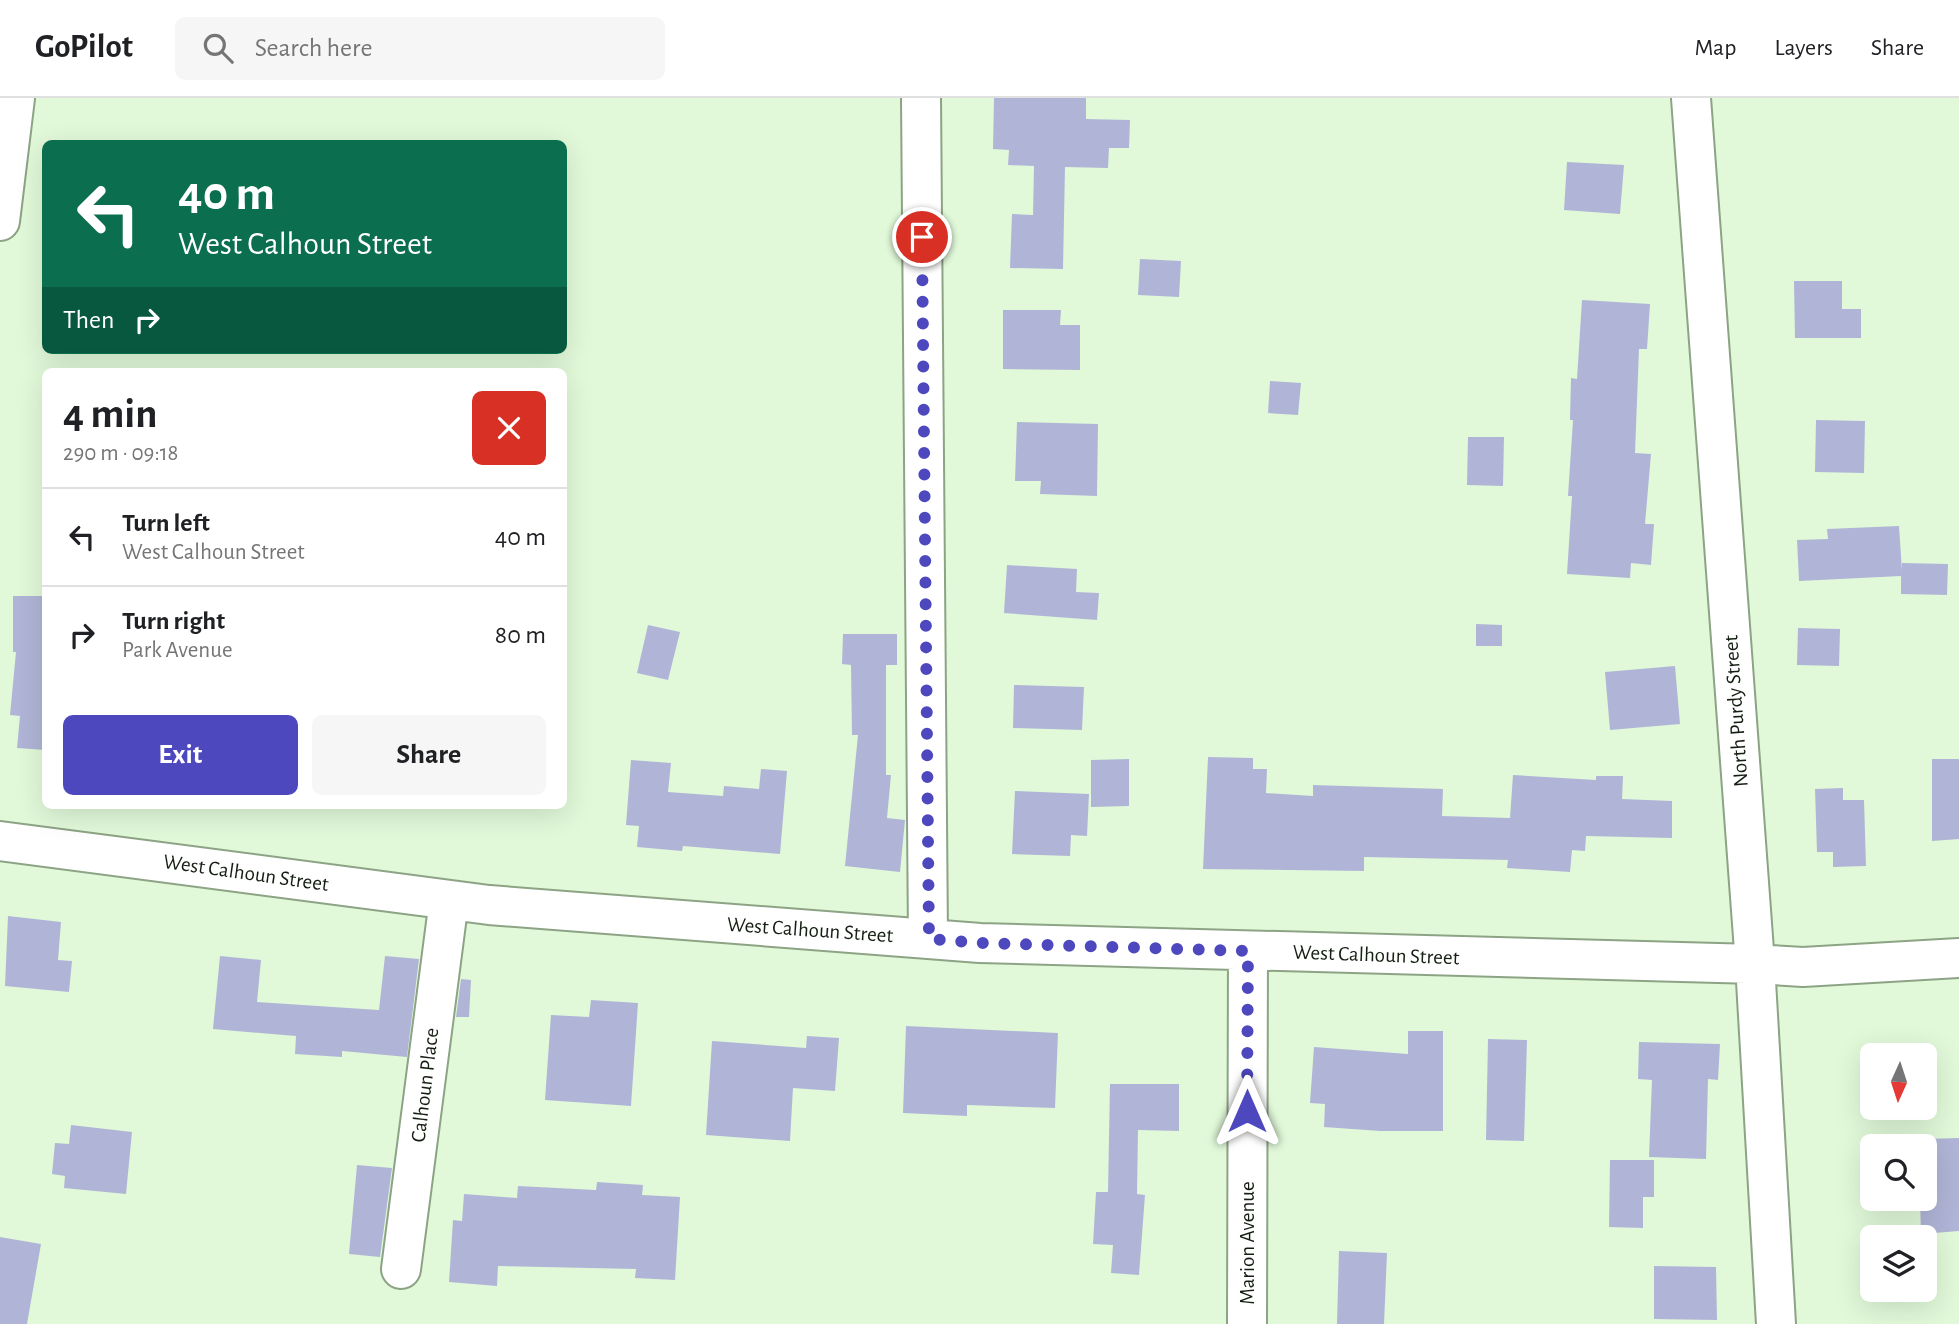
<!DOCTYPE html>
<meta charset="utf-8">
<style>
body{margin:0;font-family:"Alegreya Sans",sans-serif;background:#f6f6f6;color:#202124;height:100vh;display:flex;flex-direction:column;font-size:26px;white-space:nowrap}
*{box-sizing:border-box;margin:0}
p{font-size:23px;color:#757577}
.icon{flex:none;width:38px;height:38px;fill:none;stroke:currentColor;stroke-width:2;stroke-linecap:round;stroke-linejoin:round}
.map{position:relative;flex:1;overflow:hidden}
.panel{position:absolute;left:42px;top:270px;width:525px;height:441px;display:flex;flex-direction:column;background:#fff;border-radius:10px;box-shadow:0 7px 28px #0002}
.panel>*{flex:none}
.guide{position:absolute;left:42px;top:42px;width:525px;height:214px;border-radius:10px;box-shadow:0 7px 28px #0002;background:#0b6e4f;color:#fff;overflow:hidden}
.needle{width:46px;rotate:183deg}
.controls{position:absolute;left:1860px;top:945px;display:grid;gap:14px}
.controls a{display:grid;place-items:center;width:77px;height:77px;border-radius:10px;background:#fff;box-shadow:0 7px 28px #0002;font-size:35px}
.pin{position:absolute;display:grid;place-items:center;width:60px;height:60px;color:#fff;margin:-30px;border:4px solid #fff;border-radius:50%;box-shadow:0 2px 7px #0007}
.me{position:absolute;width:77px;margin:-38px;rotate:0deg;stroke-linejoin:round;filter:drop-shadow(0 0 5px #0008)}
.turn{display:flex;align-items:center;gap:24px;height:147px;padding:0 21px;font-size:32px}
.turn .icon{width:91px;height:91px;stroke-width:2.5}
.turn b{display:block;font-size:49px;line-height:60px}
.then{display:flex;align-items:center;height:66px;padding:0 21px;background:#0003;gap:14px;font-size:26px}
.round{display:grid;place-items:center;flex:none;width:74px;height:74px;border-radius:10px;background:#f6f6f6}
.overview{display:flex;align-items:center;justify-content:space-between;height:119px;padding:0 21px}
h1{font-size:42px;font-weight:700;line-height:52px}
.button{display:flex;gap:14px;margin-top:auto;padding:14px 21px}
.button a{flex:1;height:80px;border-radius:10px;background:#4e48bf;color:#fff;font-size:28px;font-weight:700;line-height:80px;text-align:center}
.button a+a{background:#f6f6f6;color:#202124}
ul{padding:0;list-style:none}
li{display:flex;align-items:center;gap:21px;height:98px;padding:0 21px;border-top:2px solid #e0e0e0}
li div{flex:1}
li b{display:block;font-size:26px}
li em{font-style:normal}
header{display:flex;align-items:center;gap:42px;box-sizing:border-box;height:98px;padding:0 35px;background:#fff;border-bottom:2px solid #e0e0e0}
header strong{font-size:33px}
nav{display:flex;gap:38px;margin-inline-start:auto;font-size:24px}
.search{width:490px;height:63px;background:#f6f6f6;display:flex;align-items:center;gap:18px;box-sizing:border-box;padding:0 24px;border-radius:10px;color:#757577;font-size:26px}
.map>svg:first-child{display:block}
</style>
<header>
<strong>GoPilot</strong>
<div class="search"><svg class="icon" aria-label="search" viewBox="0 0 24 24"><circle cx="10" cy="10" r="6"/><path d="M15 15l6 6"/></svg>Search here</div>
<nav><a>Map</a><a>Layers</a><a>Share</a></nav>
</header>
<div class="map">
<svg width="1959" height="1226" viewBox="0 0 1959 1226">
<rect width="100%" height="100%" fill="#e1f9d9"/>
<!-- building -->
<path fill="#b0b5d7" d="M 994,0 L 1086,0 L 1086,21 L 1130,22 L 1129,50 L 1109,50 L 1108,70 L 1065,69 L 1063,171 L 1010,170 L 1012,116 L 1033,117 L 1034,68 L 1008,67 L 1009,52 L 993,51 Z
M 1567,64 L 1624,67 L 1620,116 L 1564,112 Z
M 1140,161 L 1181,163 L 1179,199 L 1138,197 Z
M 1794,183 L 1842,183 L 1842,211 L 1861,211 L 1861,240 L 1795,240 Z
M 1582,202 L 1650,206 L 1647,251 L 1639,251 L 1635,355 L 1651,356 L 1645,426 L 1654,426 L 1651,467 L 1631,465 L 1630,480 L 1567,476 L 1572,398 L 1568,398 L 1573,322 L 1570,322 L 1571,280 L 1577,281 Z
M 1003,212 L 1061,212 L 1060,227 L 1080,227 L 1080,272 L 1003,271 Z
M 1270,283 L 1301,285 L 1298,317 L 1268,315 Z
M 1816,322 L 1865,323 L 1864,375 L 1815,374 Z
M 1017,324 L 1098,326 L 1097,398 L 1040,396 L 1041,383 L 1015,383 Z
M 1468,339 L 1504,339 L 1503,388 L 1467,387 Z
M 1899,428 L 1902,473 L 1902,465 L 1948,466 L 1947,497 L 1901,496 L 1901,478 L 1799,483 L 1797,442 L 1828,441 L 1827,431 Z
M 1007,467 L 1077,471 L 1076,494 L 1099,495 L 1097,522 L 1004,515 Z
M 13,498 L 46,498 L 46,652 L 17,650 L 20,618 L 10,617 L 16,554 L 13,554 Z
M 1476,526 L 1502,527 L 1502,548 L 1476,548 Z
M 648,527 L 680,534 L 668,582 L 637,575 Z
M 1798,530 L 1840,531 L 1839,568 L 1797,567 Z
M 843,536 L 897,536 L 897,567 L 886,567 L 886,677 L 891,677 L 887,720 L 905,722 L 900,774 L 845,768 L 858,637 L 852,637 L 851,567 L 842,566 Z
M 1675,568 L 1680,626 L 1610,632 L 1605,574 Z
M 1014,587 L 1084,589 L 1082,632 L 1013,630 Z
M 1208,659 L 1253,660 L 1253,671 L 1267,671 L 1266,695 L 1313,698 L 1313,687 L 1443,691 L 1442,718 L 1510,720 L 1513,677 L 1596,682 L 1596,678 L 1623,678 L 1622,701 L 1672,703 L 1672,740 L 1586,738 L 1585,753 L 1572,752 L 1570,774 L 1507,770 L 1508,762 L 1364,759 L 1364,773 L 1203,771 Z
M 1129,661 L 1129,708 L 1091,709 L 1091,662 Z
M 1932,661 L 1959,661 L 1959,741 L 1932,743 Z
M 631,662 L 671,665 L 668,694 L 723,698 L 724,688 L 759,691 L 761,671 L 787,673 L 780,756 L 683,748 L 682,753 L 637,749 L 639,728 L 626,727 Z
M 1843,690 L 1843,702 L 1864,702 L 1866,768 L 1833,769 L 1833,754 L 1817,754 L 1815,691 Z
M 1015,693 L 1089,696 L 1087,738 L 1071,737 L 1070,758 L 1012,756 Z
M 8,818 L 61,824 L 58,862 L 72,863 L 69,894 L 5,888 Z
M 220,858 L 261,862 L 257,904 L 379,912 L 385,858 L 419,861 L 407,959 L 342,953 L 342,959 L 295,956 L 296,938 L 213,931 Z
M 461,881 L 471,882 L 469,919 L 456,919 Z
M 591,902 L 638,905 L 631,1008 L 545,1002 L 551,917 L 589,919 Z
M 906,928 L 1058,935 L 1055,1010 L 967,1007 L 967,1018 L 903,1015 Z
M 1408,933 L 1443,933 L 1443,1033 L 1380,1033 L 1324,1029 L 1325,1006 L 1310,1005 L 1314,949 L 1408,956 Z
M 807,938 L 839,940 L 835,993 L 793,990 L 790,1043 L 706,1037 L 712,943 L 806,950 Z
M 1488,941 L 1527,942 L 1524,1043 L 1486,1042 Z
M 1639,944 L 1720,946 L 1718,982 L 1708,981 L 1706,1061 L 1649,1059 L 1652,982 L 1638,981 Z
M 1110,986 L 1179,986 L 1179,1033 L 1138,1032 L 1137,1096 L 1145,1097 L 1139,1177 L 1111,1175 L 1113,1147 L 1093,1146 L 1096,1094 L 1108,1094 Z
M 71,1027 L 132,1034 L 126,1096 L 64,1090 L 65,1078 L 52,1076 L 55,1045 L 69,1046 Z
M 1959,1040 L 1959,1133 L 1921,1136 L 1920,1101 L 1925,1101 L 1925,1041 Z
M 1610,1062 L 1654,1062 L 1654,1099 L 1643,1099 L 1643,1130 L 1609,1129 Z
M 357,1067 L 392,1070 L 380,1159 L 349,1156 Z
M 597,1084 L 643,1087 L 642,1097 L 680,1099 L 675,1182 L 635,1180 L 636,1171 L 498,1168 L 497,1188 L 449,1184 L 453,1122 L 462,1123 L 464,1096 L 517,1100 L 518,1088 L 596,1092 Z
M 0,1139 L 41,1146 L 27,1226 L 0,1226 Z
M 1339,1153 L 1387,1155 L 1384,1226 L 1337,1226 Z
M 1654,1168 L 1716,1169 L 1717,1222 L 1654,1221 Z"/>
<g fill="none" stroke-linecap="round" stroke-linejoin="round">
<!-- minor casing -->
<g stroke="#8da385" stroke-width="42">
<path id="minor" d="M 921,0 L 928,841
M 1691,0 L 1755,866 L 1776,1226
M 0,123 L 15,0
M 0,743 L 489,807 L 980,845 L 1755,866 L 1803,869 L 1959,860
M 401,1171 L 449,802
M 1247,1226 L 1248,853"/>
</g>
<!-- minor -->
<use href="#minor" stroke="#fff" stroke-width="38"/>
</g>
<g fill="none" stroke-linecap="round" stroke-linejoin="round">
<!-- route -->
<path stroke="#4e48bf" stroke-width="12" stroke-dasharray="0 21.6" d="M 922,139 L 929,841 L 980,845 L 1248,853 L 1247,1013"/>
</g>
<g text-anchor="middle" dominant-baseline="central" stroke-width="5" stroke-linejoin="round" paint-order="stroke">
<!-- street labels -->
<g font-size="21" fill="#151e12" stroke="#fefefe">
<text transform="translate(1736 613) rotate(-94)">North Purdy Street</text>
<text transform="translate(246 775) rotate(8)">West Calhoun Street</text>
<text transform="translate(810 832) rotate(4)">West Calhoun Street</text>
<text transform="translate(1376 857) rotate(2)">West Calhoun Street</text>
<text transform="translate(425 987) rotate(-83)">Calhoun Place</text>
<text transform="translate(1247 1145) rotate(-90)">Marion Avenue</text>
</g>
</g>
</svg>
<div class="controls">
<a><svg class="needle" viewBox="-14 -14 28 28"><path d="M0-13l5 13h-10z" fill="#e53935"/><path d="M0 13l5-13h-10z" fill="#757577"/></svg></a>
<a><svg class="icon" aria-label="search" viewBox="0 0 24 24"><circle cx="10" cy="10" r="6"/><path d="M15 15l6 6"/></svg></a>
<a><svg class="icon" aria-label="layers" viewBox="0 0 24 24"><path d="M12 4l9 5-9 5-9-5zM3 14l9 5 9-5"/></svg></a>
</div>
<div class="pin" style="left:922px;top:139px;background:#d93025"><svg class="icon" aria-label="arrive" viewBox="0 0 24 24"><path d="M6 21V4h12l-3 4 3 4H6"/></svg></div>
<svg class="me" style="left:1247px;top:1013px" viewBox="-20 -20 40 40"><path d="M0-17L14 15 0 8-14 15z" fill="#4e48bf" stroke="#fff" stroke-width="4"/></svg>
<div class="guide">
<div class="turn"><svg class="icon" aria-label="left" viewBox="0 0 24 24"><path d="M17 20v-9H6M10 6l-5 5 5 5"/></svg><div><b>40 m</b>West Calhoun Street</div></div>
<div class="then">Then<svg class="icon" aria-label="right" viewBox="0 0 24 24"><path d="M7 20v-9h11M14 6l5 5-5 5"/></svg></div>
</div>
<section class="panel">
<div class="overview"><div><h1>4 min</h1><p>290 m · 09:18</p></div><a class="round" style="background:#d93025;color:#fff"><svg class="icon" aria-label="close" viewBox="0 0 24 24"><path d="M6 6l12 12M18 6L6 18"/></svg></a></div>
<ul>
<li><svg class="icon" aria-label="left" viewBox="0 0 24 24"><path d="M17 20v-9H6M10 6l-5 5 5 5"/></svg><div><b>Turn left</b><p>West Calhoun Street</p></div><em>40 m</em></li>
<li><svg class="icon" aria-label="right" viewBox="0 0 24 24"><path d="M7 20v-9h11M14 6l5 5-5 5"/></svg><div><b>Turn right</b><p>Park Avenue</p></div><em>80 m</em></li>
</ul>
<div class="button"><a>Exit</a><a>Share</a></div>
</section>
</div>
